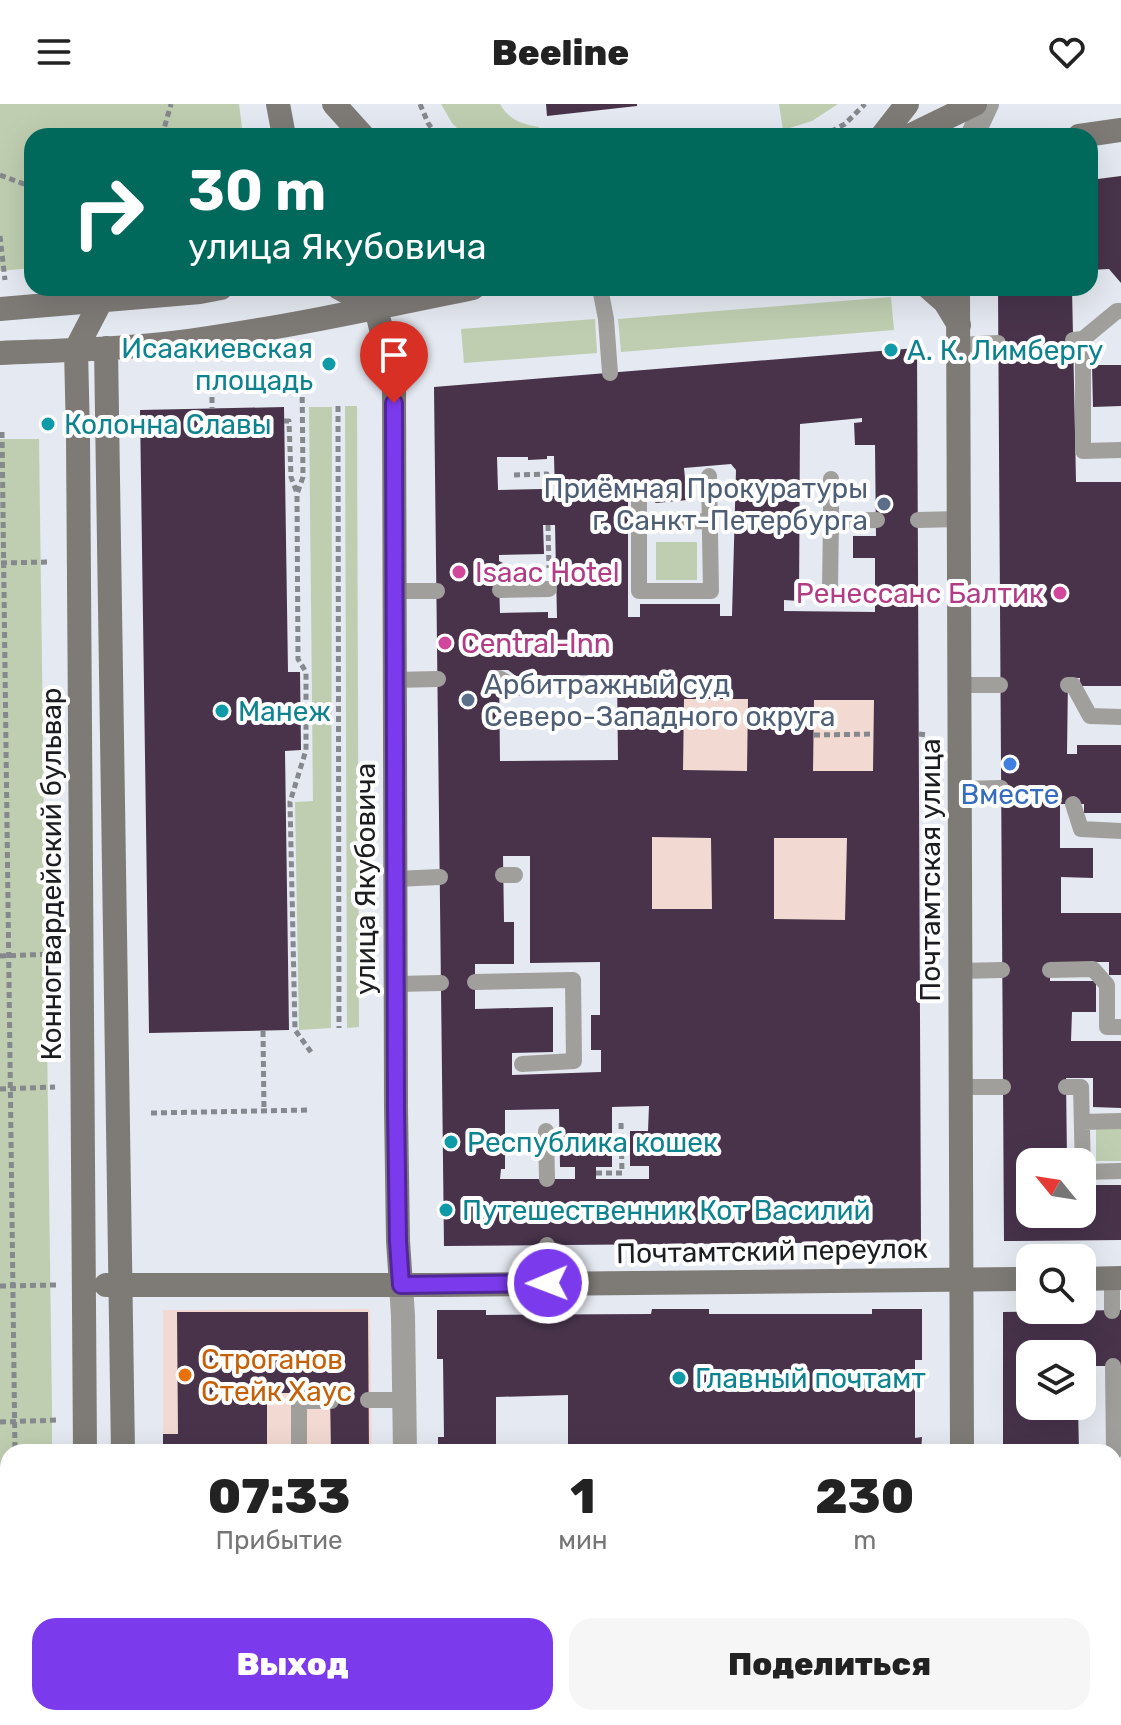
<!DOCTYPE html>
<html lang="ru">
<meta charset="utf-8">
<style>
body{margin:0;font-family:Rubik,sans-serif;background:#f6f6f6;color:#222;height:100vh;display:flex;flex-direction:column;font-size:30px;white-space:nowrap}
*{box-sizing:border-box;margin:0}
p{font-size:26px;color:#767676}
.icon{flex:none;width:44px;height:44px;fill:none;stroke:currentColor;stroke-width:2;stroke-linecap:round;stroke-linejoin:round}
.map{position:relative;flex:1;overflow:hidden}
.drawer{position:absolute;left:0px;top:1340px;width:1122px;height:282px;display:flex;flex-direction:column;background:#fff;border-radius:24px 24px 0 0;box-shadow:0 8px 32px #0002}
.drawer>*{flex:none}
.guide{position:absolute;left:24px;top:24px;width:1074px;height:168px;border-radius:24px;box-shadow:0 8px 32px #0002;background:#00695c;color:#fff;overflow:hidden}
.needle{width:52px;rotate:300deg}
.tools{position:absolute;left:1016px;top:1044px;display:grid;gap:16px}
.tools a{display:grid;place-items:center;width:80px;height:80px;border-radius:16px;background:#fff;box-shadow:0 8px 32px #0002;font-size:40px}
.pin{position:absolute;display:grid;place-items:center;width:68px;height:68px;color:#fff;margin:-82px -34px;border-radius:50% 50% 50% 0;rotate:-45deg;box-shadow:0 0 8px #0007}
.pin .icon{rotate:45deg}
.me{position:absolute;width:88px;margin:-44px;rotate:269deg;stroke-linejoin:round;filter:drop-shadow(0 0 6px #0008)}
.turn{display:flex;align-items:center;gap:28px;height:168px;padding:0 32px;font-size:36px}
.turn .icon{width:104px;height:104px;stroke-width:2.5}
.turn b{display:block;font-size:56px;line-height:68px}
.eta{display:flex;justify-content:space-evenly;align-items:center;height:136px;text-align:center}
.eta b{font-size:48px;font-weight:800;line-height:56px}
.button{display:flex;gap:16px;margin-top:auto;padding:16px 32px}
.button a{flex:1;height:92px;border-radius:24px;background:#7c3aed;color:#fff;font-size:32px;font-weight:800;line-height:92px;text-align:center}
.button a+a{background:#f6f6f6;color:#222}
header{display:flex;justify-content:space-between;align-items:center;height:104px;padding:0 32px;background:#fff;font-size:36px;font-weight:800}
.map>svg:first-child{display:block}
</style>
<header><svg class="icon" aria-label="menu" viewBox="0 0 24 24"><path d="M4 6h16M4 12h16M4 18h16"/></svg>Beeline<svg class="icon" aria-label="heart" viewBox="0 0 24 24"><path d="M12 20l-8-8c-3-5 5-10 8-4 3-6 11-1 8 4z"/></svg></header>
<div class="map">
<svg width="1121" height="1621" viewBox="0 0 1121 1621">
<rect width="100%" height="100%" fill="#e5e9f1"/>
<!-- commercial -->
<path fill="#f2d9d1" d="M 918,537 L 919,854 L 652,858 L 651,540 Z
M 370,1205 L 372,1348 L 163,1348 L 163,1206 Z"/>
<!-- green -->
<path fill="#bfceb1" d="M 0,0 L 239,0 L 243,32 L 32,32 L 32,164 L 0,167 Z
M 441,0 L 500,0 C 509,16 521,20 539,23 L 540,32 L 465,32 L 452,19 Z
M 779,0 L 838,0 L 812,17 L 783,26 Z
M 891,193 L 894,226 L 621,248 L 618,215 Z
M 595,215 L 597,249 L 464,259 L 461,225 Z
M 345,302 L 357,302 L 359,923 L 347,924 Z
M 309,303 L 332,303 L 331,924 L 299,926 L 295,698 L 313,697 Z
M 0,335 L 39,335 L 52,1306 L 52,1348 L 8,1348 L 8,1614 L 55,1614 L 55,1621 L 0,1621 Z
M 656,438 L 697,438 L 697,476 L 656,476 Z
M 1121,1024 L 1121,1057 L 1096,1057 L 1096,1025 Z"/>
<!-- building -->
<path fill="#48334b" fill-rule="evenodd" d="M 546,0 L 637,0 L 637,2 L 547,12 Z
M 1121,72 L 1121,179 L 1109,165 L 1090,166 L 1090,76 Z
M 998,184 L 1072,184 L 1076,378 L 1121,378 L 1121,582 L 1079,582 L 1080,574 L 1068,574 L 1067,650 L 1077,650 L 1077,641 L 1121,641 L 1121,709 L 1084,709 L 1084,700 L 1060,700 L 1060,744 L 1093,744 L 1093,774 L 1061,773 L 1061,809 L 1121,809 L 1121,871 L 1109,871 L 1109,858 L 1050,858 L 1050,877 L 1096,877 L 1096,908 L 1072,908 L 1071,937 L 1121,937 L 1121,1004 L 1093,1003 L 1093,974 L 1066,974 L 1067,1058 L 1030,1058 L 1030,1110 L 1082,1110 L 1082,1081 L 1121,1081 L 1121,1136 L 1004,1137 Z
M 917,244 L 921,1138 L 444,1142 L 434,283 ZM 862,314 L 862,318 L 854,319 L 855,341 L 875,341 L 876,432 L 853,432 L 853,454 L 875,454 L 875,508 L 784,507 L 784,496 L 799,497 L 800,320 ZM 547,352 L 554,352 L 555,392 L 542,392 L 542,385 L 498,386 L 497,353 L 528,353 L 528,356 L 547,355 ZM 731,360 L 736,366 L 732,512 L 720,512 L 720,500 L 640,500 L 640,513 L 628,513 L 628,395 L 649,394 L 656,399 L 687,396 L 684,364 ZM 543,421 L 555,421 L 557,514 L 548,514 L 548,508 L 500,509 L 499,478 L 505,475 L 505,460 L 499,457 L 499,451 L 544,450 ZM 499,566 L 508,566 L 516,572 L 617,571 L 618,656 L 500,657 ZM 684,595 L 748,595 L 747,667 L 683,666 ZM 814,596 L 874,596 L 873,667 L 813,667 ZM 652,733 L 711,734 L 712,805 L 652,805 ZM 774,734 L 847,734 L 845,816 L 774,815 ZM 503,752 L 530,752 L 530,859 L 600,858 L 600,911 L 591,911 L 591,946 L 601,946 L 601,968 L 512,971 L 512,949 L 553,948 L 553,903 L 475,905 L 475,860 L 514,860 L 514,818 L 504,818 ZM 649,1002 L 648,1027 L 630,1027 L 630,1062 L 649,1062 L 649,1075 L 596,1075 L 596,1063 L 612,1063 L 612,1003 ZM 559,1005 L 560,1063 L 575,1063 L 575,1075 L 500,1075 L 501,1065 L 505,1065 L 505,1006 Z
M 1092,261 L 1121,261 L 1121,302 L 1093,303 Z
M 284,303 L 288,568 L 300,568 L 301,646 L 285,647 L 289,926 L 149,929 L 140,306 Z
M 652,1205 L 709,1205 L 709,1210 L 872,1210 L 872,1205 L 922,1205 L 922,1256 L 915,1256 L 915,1334 L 922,1333 L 921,1348 L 568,1348 L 568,1291 L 496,1293 L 496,1348 L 438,1348 L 438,1333 L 444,1333 L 443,1255 L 437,1255 L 437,1206 L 486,1206 L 486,1211 L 651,1210 Z
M 1121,1206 L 1121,1262 L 1082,1262 L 1082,1250 L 1030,1250 L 1030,1302 L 1078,1302 L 1079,1348 L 1003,1348 L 1003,1208 Z
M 177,1208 L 368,1208 L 369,1348 L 331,1348 L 330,1289 L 267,1289 L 267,1348 L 163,1348 L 163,1330 L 178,1330 Z
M 1114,1460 L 1121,1460 L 1121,1621 L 1004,1621 L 1004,1614 L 1114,1614 Z
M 181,1614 L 270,1614 L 270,1621 L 181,1621 Z
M 332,1614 L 372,1614 L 372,1621 L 332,1621 Z
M 441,1614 L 499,1614 L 499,1621 L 441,1621 Z
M 610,1614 L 679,1614 L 679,1617 L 670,1617 L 670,1621 L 610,1621 Z
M 843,1614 L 922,1614 L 922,1621 L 844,1621 Z"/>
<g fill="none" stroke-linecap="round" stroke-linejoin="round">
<!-- path -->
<path stroke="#85888d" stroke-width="5" stroke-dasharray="6 4" stroke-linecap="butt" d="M 420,0 L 428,19 L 437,32
M 162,32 L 171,0
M 822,32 L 845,20 L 865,0
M 0,71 L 32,83
M 0,132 L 5,176
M 302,273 L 303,373 L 297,390 L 298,555 L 306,568 L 306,646 L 290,698 L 295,926 L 311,948
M 212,283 L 212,305
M 338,302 L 339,924
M 284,317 L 289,317 L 291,373 L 297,389
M 2,328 L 15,1348
M 514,371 L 547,370 L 548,392
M 548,421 L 549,464
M 1,459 L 48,458
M 919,630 L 927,631
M 814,631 L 873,630
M 0,852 L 53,850
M 263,927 L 264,1007
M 0,985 L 55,983
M 151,1009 L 310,1006
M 596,1069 L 622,1069 L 621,1019
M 0,1182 L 57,1181
M 0,1318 L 59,1316
M 0,1568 L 8,1568
M 19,1614 L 19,1621"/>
<!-- lane -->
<path stroke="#a19f9c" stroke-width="16" d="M 600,184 L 606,215 L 610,269
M 1083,235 L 1117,207 L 1121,207
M 1073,236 L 1083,235 L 1083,347 L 1121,346
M 959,241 L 998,239
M 831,375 L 831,417 L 877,416
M 639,394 L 639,487 L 711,487 L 709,372
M 918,416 L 959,415
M 639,419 L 710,417
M 830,485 L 831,417
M 500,486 L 549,485
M 395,487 L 437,487
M 499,574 L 517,584
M 394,576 L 438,575
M 960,581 L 1000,581
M 1068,581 L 1073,581 L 1090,612 L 1121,613
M 960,685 L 1001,684
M 1073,700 L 1081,725 L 1121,727
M 503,771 L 515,771
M 395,775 L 440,773
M 1050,866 L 1093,865 L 1107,881 L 1107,923 L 1121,923
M 960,867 L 1002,866
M 475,878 L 573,876 L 574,957 L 522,960
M 396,880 L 441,879
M 961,983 L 1003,983
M 1066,983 L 1081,983 L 1083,1068 L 1121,1067
M 1082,1018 L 1121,1017
M 546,1027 L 547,1075
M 547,1141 L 548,1179
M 1112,1175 L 1112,1207
M 1113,1262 L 1114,1348
M 368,1296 L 404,1296
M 299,1348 L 299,1297 L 331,1297
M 1114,1365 L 1115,1443
M 302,1614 L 302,1621
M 510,1621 L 510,1614"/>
<!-- street -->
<path stroke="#a19f9c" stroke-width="24" d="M 972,32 L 987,0
M 401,1181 L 403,1212 L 405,1348
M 406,1614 L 407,1621"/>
<!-- secondary -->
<path stroke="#7e7b77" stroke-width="24" d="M 278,0 L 284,32
M 334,0 L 363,32
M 882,32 L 907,0
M 909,32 L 975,0
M 1079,32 L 1121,26
M 339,184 L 376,204
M 371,184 L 394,277 L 396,1004 L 398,1137 L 401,1181
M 929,184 L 945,198 L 959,221
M 958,184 L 962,1348
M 0,205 L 200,188 L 221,184
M 106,244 L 123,1348
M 0,249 C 69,246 140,245 208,234 C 297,221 385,202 473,184
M 1082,1175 L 1121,1174
M 106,1181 L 440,1181 L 1030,1175
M 85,1348 L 78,332 L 76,245 L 101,197
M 89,1614 L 89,1621
M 126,1614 L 126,1621
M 962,1614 L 962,1621"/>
</g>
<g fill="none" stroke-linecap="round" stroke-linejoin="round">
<!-- route casing -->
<g stroke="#51269a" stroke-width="20">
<path id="route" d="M 394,299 L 396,1004 L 398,1137 L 401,1181 L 548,1179"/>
</g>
<!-- route -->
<use href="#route" stroke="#7c3aed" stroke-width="14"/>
</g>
<!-- markers -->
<g fill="#0f9aa8" stroke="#fff" stroke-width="3">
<circle cx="891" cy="246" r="8"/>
<circle cx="329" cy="260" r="8"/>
<circle cx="48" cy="320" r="8"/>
<circle cx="222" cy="607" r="8"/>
<circle cx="451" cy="1038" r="8"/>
<circle cx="446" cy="1106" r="8"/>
<circle cx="679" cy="1274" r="8"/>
</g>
<g fill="#5c6f8a" stroke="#fff" stroke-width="3">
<circle cx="884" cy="400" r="8"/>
<circle cx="468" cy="596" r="8"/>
</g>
<g fill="#d1479c" stroke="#fff" stroke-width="3">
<circle cx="459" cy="468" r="8"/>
<circle cx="1060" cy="489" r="8"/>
<circle cx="445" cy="539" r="8"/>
</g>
<circle fill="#3f7fe0" stroke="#fff" stroke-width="3" cx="1010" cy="660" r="8"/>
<circle fill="#e8710a" stroke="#fff" stroke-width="3" cx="185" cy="1271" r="8"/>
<g text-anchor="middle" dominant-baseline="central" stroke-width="8" stroke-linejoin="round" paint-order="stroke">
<!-- culture labels -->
<g font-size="28" fill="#0d838f" stroke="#fff" text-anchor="start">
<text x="313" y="244" text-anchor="end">Исаакиевская<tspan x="313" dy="32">площадь</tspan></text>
<text x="907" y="246">А. К. Лимбергу</text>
<text x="64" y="320">Колонна Славы</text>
<text x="238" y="607">Манеж</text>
<text x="467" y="1038">Республика кошек</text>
<text x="462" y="1106">Путешественник Кот Василий</text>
<text x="695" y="1274">Главный почтамт</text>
</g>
<!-- service labels -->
<g font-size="28" fill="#4e5e75" stroke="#fff" text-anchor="end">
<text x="868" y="384">Приёмная Прокуратуры<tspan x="868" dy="32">г. Санкт-Петербурга</tspan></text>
<text x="484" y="580" text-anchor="start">Арбитражный суд<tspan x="484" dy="32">Северо-Западного округа</tspan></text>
</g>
<!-- hotel labels -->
<g font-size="28" fill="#b23c85" stroke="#fff" text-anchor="start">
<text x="475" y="468">Isaac Hotel</text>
<text x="1044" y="489" text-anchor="end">Ренессанс Балтик</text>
<text x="461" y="539">Central-Inn</text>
</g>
<!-- shop labels -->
<g font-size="28" fill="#366cbe" stroke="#fff">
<text x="1010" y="690">Вместе</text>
</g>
<!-- street labels -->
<g font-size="28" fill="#1c1d20" stroke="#fff">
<text transform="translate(930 766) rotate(-90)">Почтамтская улица</text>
<text transform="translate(51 770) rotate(-90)">Конногвардейский бульвар</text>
<text transform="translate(365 775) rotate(-90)">улица Якубовича</text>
<text transform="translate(772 1147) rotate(-1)">Почтамтский переулок</text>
</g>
<!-- food labels -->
<g font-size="28" fill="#c56008" stroke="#fff" text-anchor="start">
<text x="201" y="1255">Строганов<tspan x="201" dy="32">Стейк Хаус</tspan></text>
</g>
</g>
</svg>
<div class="tools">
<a><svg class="needle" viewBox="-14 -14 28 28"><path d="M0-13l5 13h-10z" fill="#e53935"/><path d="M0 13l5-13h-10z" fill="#767676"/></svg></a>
<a><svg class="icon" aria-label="search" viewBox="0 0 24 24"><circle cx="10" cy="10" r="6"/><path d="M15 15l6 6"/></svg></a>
<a><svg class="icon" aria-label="layers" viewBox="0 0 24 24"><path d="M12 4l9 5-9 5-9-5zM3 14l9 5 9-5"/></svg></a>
</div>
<div class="pin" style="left:394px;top:299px;background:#d93025"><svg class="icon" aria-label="arrive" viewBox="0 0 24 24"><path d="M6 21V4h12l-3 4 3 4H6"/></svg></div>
<svg class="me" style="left:548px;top:1179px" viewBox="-20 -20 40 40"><circle r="17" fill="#7c3aed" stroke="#fff" stroke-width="3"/><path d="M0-11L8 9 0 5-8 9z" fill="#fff"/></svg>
<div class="guide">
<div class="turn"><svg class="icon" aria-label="right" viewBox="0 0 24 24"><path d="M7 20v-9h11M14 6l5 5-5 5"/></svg><div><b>30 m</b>улица Якубовича</div></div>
</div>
<section class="drawer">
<div class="eta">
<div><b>07:33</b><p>Прибытие</p></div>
<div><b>1</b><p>мин</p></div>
<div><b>230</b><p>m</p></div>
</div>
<div class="button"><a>Выход</a><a>Поделиться</a></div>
</section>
</div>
